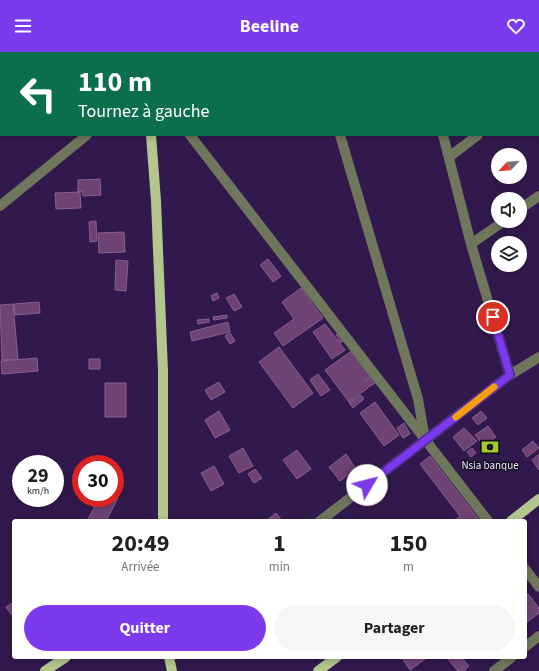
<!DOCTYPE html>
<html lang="fr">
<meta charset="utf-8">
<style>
body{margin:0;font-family:"Source Sans 3",sans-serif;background:#f6f6f6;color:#202124;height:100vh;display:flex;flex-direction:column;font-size:15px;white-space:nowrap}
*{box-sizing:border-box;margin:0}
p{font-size:13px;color:#757577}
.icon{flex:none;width:22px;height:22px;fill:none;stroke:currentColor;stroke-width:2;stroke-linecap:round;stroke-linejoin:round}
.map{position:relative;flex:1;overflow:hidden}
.drawer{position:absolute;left:12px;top:467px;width:515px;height:140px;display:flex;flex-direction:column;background:#fff;border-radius:4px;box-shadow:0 2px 6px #0003}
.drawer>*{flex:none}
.hud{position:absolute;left:0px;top:0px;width:539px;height:84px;box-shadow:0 2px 6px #0003;background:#0b6e4f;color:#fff;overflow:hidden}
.needle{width:26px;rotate:244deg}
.tools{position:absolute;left:491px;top:96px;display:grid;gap:8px}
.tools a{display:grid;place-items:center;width:36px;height:36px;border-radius:50%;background:#fff;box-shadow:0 2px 6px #0003;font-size:20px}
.speed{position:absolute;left:12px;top:403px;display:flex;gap:8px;font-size:20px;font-weight:700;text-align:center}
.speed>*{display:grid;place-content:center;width:52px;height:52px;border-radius:50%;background:#fff;box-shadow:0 2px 6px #0003;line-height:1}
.speed small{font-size:10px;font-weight:400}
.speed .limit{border:6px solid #d22;background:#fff;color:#111}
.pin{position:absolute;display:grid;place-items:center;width:34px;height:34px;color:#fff;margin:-17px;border:2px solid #fff;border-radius:50%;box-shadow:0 1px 4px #0007}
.me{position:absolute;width:44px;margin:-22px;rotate:53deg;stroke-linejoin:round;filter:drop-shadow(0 0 3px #0008)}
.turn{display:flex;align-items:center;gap:14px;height:84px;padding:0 12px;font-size:18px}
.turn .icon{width:52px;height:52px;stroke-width:2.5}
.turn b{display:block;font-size:28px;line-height:34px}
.eta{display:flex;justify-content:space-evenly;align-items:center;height:68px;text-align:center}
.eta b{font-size:24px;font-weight:700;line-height:28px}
.cta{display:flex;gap:8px;margin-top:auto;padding:8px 12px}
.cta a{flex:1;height:46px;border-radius:24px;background:#7c3aed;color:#fff;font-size:16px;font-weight:700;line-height:46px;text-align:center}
.cta a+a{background:#f6f6f6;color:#202124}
header{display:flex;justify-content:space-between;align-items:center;height:52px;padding:0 12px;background:#7c3aed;color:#fff;font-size:18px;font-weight:700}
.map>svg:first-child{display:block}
</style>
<header><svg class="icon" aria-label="menu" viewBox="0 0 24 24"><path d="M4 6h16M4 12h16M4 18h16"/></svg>Beeline<svg class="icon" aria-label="heart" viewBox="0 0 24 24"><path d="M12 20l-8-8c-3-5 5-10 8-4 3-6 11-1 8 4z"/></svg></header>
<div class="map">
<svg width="539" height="619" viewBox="0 0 539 619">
<rect width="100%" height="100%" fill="#32194d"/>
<!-- building -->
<path fill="#6e4374" stroke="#8a5e90" d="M 100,127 L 101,143 L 83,144 L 82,139 L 78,140 L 78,128 Z
M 80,140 L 81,156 L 56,157 L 55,141 Z
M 96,169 L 97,189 L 90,190 L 89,170 Z
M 124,180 L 125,200 L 99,201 L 98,181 Z
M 268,207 L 281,224 L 273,230 L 260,213 Z
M 116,208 L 128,209 L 126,239 L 115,238 Z
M 301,236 L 323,266 L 283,294 L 274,281 L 294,267 L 282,250 Z
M 217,241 L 219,246 L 213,249 L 211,244 Z
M 234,242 L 242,255 L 234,259 L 226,246 Z
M 39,250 L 40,261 L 15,263 L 14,252 Z
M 13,252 L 18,307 L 2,308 L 0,253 Z
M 227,263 L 227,266 L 214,268 L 213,265 Z
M 209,267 L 209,270 L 198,272 L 197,268 Z
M 228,270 L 230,280 L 192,289 L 190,280 Z
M 325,272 L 345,298 L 332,307 L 313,280 Z
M 340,280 L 345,287 L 341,291 L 336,283 Z
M 230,281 L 235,289 L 230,292 L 225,284 Z
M 279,295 L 313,341 L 293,356 L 259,310 Z
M 353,298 L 371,324 L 363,330 L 368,336 L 349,350 L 325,318 Z
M 37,306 L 38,319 L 2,322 L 1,309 Z
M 89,307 L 100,307 L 100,317 L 89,317 Z
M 318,322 L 330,338 L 321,344 L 310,328 Z
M 373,324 L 376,330 L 369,335 L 365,330 Z
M 219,330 L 225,340 L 211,348 L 205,338 Z
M 105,331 L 126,331 L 126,365 L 105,365 Z
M 361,343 L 364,347 L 353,356 L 349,351 Z
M 375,350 L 399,383 L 384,394 L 360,361 Z
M 219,359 L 230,378 L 215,386 L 205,368 Z
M 481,359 L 487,366 L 478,373 L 472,366 Z
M 404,371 L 410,382 L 403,386 L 397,376 Z
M 488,374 L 496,385 L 484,394 L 475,383 Z
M 464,376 L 477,389 L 464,399 L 453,385 Z
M 533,389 L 539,396 L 527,405 L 522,398 Z
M 243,396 L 253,414 L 239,421 L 229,404 Z
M 472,396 L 476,401 L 471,405 L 467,400 Z
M 297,398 L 311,417 L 297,427 L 283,408 Z
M 346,402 L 356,417 L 340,429 L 329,415 Z
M 539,402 L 539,418 L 532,408 Z
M 430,404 L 480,469 L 454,469 L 460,464 L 420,412 Z
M 214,414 L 224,432 L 211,439 L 201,421 Z
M 255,417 L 262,426 L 254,431 L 248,422 Z
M 115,444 L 118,446 L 106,469 L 87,469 L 99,446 L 115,446 Z
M 276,461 L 282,469 L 266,469 Z
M 528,542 L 539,556 L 539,561 L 525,572 L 525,544 Z
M 14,550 L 14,566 L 6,555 Z
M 403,605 L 428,605 L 410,618 L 402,606 Z
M 446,605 L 461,605 L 469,614 L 464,619 L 458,619 Z"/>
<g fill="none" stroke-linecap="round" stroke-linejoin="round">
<!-- minor -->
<path stroke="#6e775c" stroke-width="10" d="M 10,0 L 11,1
M 316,0 L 317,1
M 420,0 L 420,1
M 504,0 L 505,1
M 195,1 L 196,0
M 538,36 L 539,36
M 538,44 L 539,45
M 0,45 L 1,44
M 190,83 L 488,469
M 340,83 L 418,347 L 425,387
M 443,83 L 471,192 L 510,323
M 449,105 L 478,83
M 0,154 L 87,83
M 520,157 L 539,144
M 471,192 L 504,169
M 320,469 L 510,323 L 539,305
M 525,517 L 539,535
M 525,595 L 539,584
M 494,619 L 512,605"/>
<!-- major -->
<path stroke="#b3c68d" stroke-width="10" d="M 147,1 L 147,0
M 151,83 L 156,149 L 163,319 L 163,469
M 511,469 L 539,447
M 169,605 L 172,619
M 45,619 L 66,605
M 318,619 L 337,605"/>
</g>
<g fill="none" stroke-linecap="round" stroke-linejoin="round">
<!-- route casing -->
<g stroke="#51269a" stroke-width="10">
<path id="route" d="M 367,433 L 510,323 L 493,265"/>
</g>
<!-- route -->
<use href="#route" stroke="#7c3aed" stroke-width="7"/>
<!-- slow -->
<path stroke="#f59e0b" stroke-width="7" d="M 456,365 L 494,335"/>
</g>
<!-- icons -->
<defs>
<g id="bank-bare" transform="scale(1.38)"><path d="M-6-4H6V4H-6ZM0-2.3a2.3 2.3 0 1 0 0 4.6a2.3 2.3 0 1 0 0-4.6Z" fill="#a3c926" stroke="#150b22" stroke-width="2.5" paint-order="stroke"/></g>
</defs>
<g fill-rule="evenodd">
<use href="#bank-bare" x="490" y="395"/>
</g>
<g text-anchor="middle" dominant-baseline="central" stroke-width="3" stroke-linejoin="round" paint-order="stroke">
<!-- poi labels -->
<g font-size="11" fill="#eee7fb" stroke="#150b22">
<text x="490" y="413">Nsia banque</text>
</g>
</g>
</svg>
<div class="tools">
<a><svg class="needle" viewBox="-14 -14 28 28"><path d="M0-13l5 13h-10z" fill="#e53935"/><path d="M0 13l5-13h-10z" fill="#757577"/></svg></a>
<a><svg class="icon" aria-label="sound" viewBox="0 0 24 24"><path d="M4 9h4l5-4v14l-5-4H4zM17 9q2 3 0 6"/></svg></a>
<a><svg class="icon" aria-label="layers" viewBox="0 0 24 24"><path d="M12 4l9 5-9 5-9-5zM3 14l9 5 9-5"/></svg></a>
</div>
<div class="speed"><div>29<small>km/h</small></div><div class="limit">30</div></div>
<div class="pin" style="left:493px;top:265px;background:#d93025"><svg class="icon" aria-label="arrive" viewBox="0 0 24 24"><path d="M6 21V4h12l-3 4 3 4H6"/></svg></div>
<svg class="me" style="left:367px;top:433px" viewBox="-20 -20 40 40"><circle r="19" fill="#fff"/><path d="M0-13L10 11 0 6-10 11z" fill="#7c3aed"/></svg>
<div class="hud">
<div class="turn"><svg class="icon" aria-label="left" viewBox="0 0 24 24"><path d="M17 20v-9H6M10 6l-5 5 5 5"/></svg><div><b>110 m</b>Tournez à gauche</div></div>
</div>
<section class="drawer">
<div class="eta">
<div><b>20:49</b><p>Arrivée</p></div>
<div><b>1</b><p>min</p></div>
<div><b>150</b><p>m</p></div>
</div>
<div class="cta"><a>Quitter</a><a>Partager</a></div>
</section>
</div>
